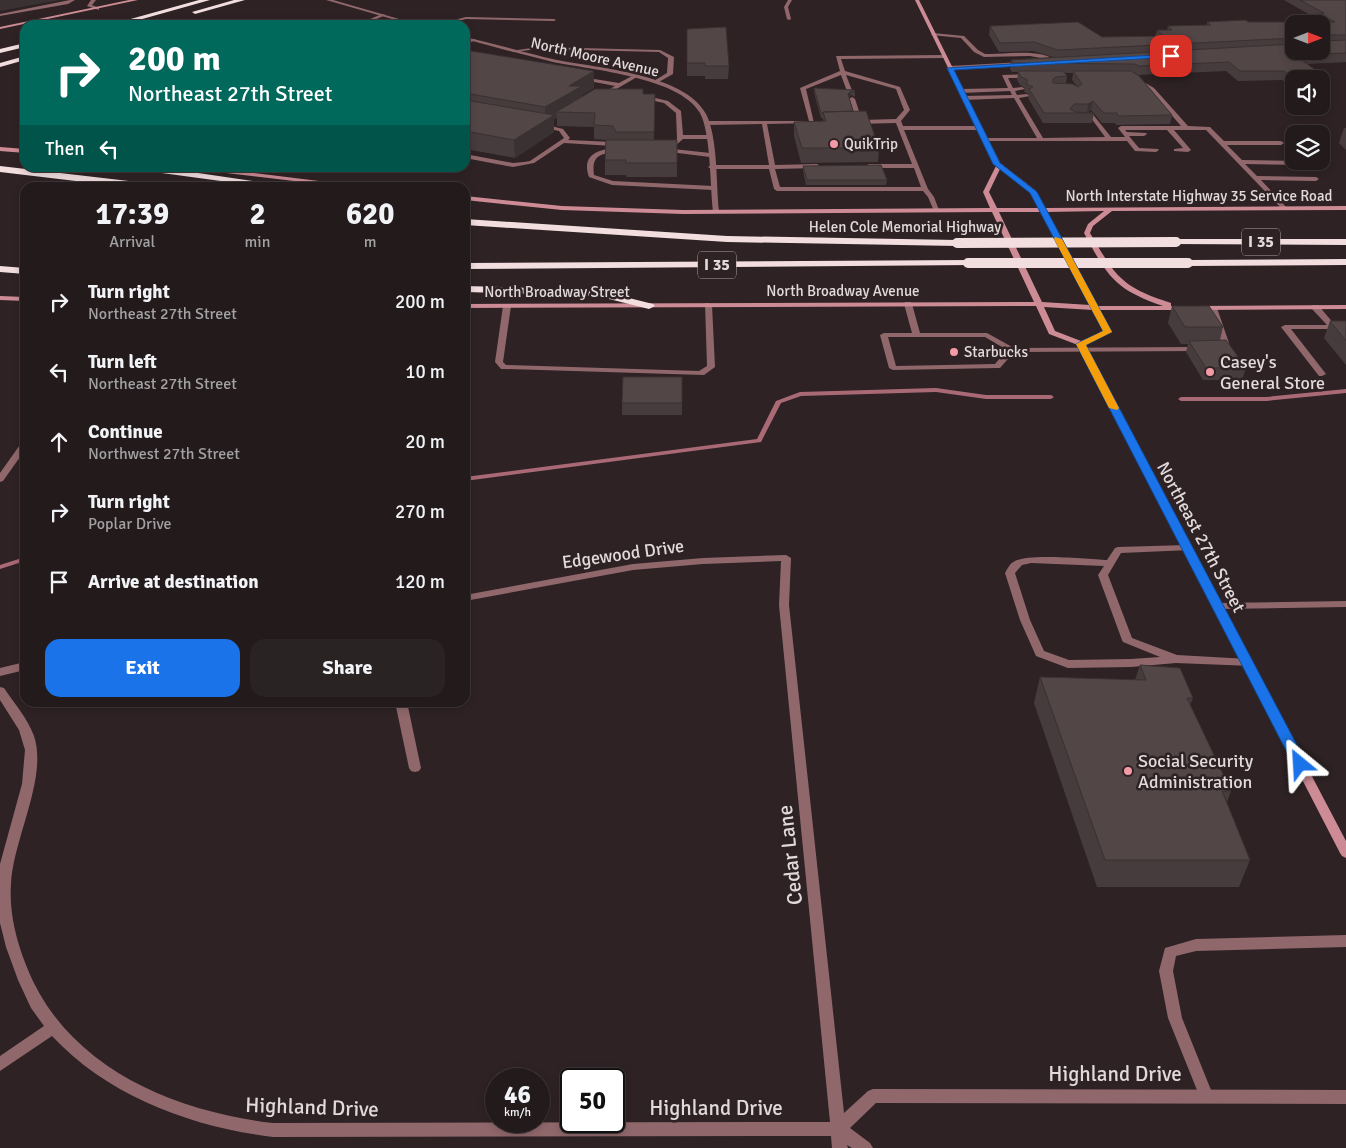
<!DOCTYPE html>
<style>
body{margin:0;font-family:Signika,sans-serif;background:#2a2324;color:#f1f3f6;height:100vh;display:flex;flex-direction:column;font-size:19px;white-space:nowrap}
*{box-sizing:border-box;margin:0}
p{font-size:16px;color:#a2a1a3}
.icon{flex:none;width:28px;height:28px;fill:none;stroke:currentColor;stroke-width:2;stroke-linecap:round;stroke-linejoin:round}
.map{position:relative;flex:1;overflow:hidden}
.details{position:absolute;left:20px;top:182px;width:450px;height:525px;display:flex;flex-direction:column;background:#221a1b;border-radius:15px;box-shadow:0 2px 8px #0003,0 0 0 1px #3f383a}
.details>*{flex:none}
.guide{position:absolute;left:20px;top:20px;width:450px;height:152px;border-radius:15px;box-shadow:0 2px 8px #0003,0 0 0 1px #3f383a;background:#00695c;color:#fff;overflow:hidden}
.needle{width:32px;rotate:90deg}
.fabs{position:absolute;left:1285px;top:15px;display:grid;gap:10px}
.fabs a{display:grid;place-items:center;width:45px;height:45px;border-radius:10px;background:#221a1b;box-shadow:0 2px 8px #0003,0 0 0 1px #3f383a;font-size:25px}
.speed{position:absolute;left:485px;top:1068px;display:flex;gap:10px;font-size:25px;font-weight:700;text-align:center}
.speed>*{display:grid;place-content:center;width:65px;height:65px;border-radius:50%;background:#221a1b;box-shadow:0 2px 8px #0003,0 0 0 1px #3f383a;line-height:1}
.speed small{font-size:12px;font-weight:400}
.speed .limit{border:2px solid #111;border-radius:8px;background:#fff;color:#111}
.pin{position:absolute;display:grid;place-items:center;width:42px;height:42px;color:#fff;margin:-21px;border-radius:10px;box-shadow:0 2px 8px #0006}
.me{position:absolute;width:55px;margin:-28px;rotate:333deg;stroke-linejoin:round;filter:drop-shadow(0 0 4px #0008)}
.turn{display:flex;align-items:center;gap:18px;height:105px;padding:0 25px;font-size:22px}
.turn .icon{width:65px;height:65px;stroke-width:2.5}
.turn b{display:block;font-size:35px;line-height:42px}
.then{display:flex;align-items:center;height:48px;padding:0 25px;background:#0003;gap:10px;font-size:19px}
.eta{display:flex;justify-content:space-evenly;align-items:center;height:85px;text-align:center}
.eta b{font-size:30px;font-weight:700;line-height:35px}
.cta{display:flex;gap:10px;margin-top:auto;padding:10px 25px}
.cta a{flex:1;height:58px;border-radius:15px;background:#1a73e8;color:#fff;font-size:20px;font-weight:700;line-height:58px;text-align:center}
.cta a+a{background:#2a2324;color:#f1f3f6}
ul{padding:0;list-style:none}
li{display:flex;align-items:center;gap:15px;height:70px;padding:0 25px}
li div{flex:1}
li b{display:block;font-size:19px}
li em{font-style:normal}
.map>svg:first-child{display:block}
</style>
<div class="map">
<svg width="1346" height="1148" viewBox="0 0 1346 1148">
<rect width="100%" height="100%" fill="#2e2224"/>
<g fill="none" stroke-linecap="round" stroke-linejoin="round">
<!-- stream -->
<path fill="#a96a76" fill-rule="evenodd" d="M 936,388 L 986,395 L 1051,395 L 1054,397 L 1051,399 L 986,399 L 936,392 L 801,396 L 781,403 L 761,442 L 465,481 L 465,477 L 757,439 L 776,401 L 800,392 Z
M 1346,389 L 1346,393 L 1266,401 L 1181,401 L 1178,399 L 1181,397 L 1266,397 Z
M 25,557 L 25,561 L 0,569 L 0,565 Z"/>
<!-- lane -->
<path fill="#90686c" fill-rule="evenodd" d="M 70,0 L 75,0 L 68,4 L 0,16 L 0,14 Z
M 788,0 L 792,0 L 788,7 L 791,19 L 789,20 L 787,19 L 784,7 Z
M 382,14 L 386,15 L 362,25 L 356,25 Z
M 466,17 L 554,19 L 556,20 L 554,21 L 466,19 L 442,25 L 434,25 Z
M 933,33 L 964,36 L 978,50 L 985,54 C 1009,55 1038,47 1059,62 L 1056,64 L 1046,59 L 1030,56 L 984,57 L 974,52 L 961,38 L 931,35 Z
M 473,39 L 477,40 L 465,44 L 465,41 Z
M 538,47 L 660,50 L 674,57 L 673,74 L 657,83 L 652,82 L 667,73 L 668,58 L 659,52 L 538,49 L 513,52 L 511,51 Z
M 944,55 L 946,58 L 841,59 L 845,71 L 900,87 L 910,110 L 901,121 L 903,126 L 979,126 L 982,128 L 979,130 L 904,130 L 928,189 L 934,197 L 939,210 L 938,211 L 934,211 L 928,197 L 923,191 L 777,191 L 774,189 L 769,169 L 711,169 L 708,167 L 711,165 L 769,165 L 762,124 L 707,125 L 704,123 L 707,121 L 809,121 L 800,88 L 840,71 L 836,56 ZM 841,75 L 848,94 L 853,93 L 846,75 L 896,89 L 904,110 L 896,119 L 862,120 L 855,99 L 852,97 L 849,99 L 857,120 L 854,122 L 857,124 L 896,123 L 912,164 L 869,164 L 866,166 L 869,168 L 914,168 L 921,187 L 780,187 L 775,169 L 817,168 L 820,166 L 817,164 L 775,165 L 767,124 L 814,123 L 806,89 Z
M 1002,75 L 1029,74 L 1032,76 L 1029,78 L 1008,78 L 1013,88 L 1022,87 L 1025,89 L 1015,91 L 1017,95 L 1027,94 L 1030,96 L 1019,98 L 1043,138 L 1105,137 L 1088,114 L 1091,112 L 1111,137 L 1125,137 L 1118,128 L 1121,126 L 1181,126 L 1150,90 L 1135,81 L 1134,80 L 1137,78 L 1154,88 L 1188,126 L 1210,127 L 1224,141 L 1281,141 L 1284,143 L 1281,145 L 1227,145 L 1242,160 L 1300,161 L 1303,163 L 1300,165 L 1245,164 L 1257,176 L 1316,177 L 1319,179 L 1316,181 L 1261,180 L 1287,208 L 1282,209 L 1206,130 L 1174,130 L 1191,150 L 1188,152 L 1174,151 L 1174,149 L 1183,148 L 1167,130 L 1125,130 L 1127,132 L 1146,133 L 1147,134 L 1144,136 L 1129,136 L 1139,148 L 1158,149 L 1159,150 L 1156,152 L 1135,151 L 1127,141 L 983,141 L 982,140 L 985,138 L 1037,138 L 1014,98 L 964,100 L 961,98 L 964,96 L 1012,95 L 1010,91 L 961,93 L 958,91 L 961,89 L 1008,88 Z
M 632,76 L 637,77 L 613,91 L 610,89 L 615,86 L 579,79 L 582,77 L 619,83 Z
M 643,95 L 668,101 L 681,111 L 683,135 L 709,135 L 712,137 L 709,139 L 683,139 L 676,145 L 663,145 L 663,143 L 673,142 L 677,139 L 676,113 L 664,103 L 641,98 L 640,97 Z
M 543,124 L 563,129 L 570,138 L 568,140 L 613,142 L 616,144 L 613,146 L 564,143 L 534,163 L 513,167 L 465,158 L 465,154 L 513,163 L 524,162 L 530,161 L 564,138 L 559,131 L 541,127 L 540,126 Z
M 617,148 L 619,149 L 619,151 C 602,154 591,154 594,175 L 613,181 L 713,186 L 716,188 L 713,190 L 612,185 L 589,177 C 581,155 598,149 617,148 Z
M 664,148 L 710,153 L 713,155 L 710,157 L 662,151 L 661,150 Z
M 905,302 L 911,302 L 912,304 L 920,333 L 987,333 L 1014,348 L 1198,347 L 1202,349 L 1198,351 L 1014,352 L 1000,368 L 997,368 L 893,370 L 889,368 L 880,335 L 884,333 L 912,333 L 904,304 ZM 888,337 L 985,337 L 1007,350 L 995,364 L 896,366 Z
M 705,303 L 708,303 L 712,305 L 715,367 L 704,375 L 504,369 L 501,369 L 495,362 L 503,306 L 507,304 L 511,306 L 503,362 L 506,365 L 699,371 L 707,366 Z
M 1312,305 L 1318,305 L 1335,325 L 1346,325 L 1346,329 L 1291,329 L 1326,374 L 1322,376 L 1319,376 L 1281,327 L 1285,325 L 1327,325 L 1312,309 Z
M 1210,306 L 1216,306 L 1217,308 L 1230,346 L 1220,350 L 1216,348 L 1222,345 L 1209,308 Z
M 1187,545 L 1192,548 L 1190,550 L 1121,553 L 1108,575 L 1132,638 L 1177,655 L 1248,659 L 1253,663 L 1252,666 L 1176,663 L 1131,667 L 1068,668 L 1036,656 L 1020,620 L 1005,573 C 1008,568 1010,563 1015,561 C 1029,553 1088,559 1107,560 L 1115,548 L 1118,547 ZM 1031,563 L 1104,566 L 1098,575 L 1122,640 L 1123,642 L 1160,657 L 1131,659 L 1069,660 L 1044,651 L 1030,620 L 1015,573 L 1022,565 Z
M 1346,601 L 1346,607 L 1218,609 L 1213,606 L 1218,603 Z
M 1346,935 L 1346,947 L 1196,951 L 1176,956 L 1173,971 L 1182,1018 L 1213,1095 L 1211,1100 L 1206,1102 L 1201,1100 L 1168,1018 L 1159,971 L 1165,948 L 1196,939 Z"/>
<!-- street -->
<path fill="#90686c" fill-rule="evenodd" d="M 91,0 L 96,0 L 92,5 L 99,8 L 99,10 L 87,6 Z
M 326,0 L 333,0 L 420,25 L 413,25 Z
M 465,37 C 496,44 526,53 557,60 C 597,68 685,74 706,114 C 718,137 716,184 719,211 L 716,213 L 713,211 C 710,187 711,133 700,113 C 679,77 592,70 553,62 C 524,55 494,47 465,39 Z
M 1024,62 L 1026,65 L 950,70 L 947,68 L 950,66 Z
M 25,441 L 25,450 L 3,481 L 0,482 L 0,473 L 22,442 Z
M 786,555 L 791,558 L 789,605 L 844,1113 L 868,1091 L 873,1089 L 1346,1090 L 1346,1104 L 876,1103 L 850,1128 L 870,1143 L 873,1148 L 852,1148 L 847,1145 L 848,1148 L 832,1148 L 831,1136 L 273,1137 C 192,1127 109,1097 52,1036 L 0,1071 L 0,1056 L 44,1026 L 31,1008 L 18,980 L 6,947 L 0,923 L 0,864 L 22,784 L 25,750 L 19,730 L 0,700 L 0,687 L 4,688 C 14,703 28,719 34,736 C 48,778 13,839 11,884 C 9,912 16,939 26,965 C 65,1066 171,1111 273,1123 L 830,1122 L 779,605 L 781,561 L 703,564 L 633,570 L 465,601 L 465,595 L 633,564 L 703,558 Z
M 25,662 L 25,670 L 0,676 L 0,668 Z
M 395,702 L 407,702 L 421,768 L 419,771 L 415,772 L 411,771 L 409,768 Z"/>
<!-- secondary -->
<path fill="#cd8c95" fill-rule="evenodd" d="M 129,0 L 138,0 L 0,29 L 0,27 Z
M 915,0 L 919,0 L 1000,163 L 1035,190 L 1045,208 L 1346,206 L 1346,210 L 1112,211 L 1093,226 L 1090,233 C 1116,277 1121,287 1171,303 L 1171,306 L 1184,306 L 1188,308 L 1184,310 L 1100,310 L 1112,332 L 1085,345 L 1346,841 L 1346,858 L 1342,856 L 1340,853 L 1078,345 L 1049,334 L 1036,306 L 465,308 L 465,304 L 1034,302 L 992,212 L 683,214 L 562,210 L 465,200 L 465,196 L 562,206 L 683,210 L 990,208 L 983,192 L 996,166 ZM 1000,169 L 1030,192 L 1039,208 L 997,208 L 989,192 ZM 1104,211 L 1088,224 L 1084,233 C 1108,277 1114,289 1163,306 L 1098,306 L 1047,212 ZM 999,212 L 1041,212 L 1090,305 L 1042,302 ZM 1044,307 L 1093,310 L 1104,331 L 1081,341 L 1055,331 Z
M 0,147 L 25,149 L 25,153 L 0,151 Z
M 198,168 L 212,168 L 376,188 L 353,188 L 201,170 Z
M 0,296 L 25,297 L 25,301 L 0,300 Z
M 1346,305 L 1346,309 L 1198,310 L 1194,308 L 1198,306 Z"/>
<!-- highway -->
<path fill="#f2dddf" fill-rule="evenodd" d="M 199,0 L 210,0 L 121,25 L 109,25 Z
M 234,0 L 245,0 L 195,14 L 192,12 Z
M 25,43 L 25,47 L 0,53 L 0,49 Z
M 25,56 L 25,60 L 0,67 L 0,63 Z
M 0,166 L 163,185 L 167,188 L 135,188 L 0,172 Z
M 142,168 L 164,168 L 301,188 L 272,188 L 147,171 Z
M 465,219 L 727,236 L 957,240 L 962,243 L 957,246 L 727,242 L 465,225 Z
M 1176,239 L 1346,239 L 1346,245 L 1172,244 L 1171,242 Z
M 1346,259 L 1346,265 L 1188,266 L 1183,263 L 1188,260 Z
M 968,260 L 972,261 L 972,265 L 465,269 L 465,263 Z
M 0,266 L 25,268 L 25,274 L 0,272 Z
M 465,286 L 597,290 L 653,304 L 655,306 L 649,309 L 597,296 L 465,292 Z"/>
<!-- highway-bridge -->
<path stroke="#f2dddf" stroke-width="10" d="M 957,243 L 1176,242
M 968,263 L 1188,263"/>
</g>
<!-- wall -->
<path fill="#473c3d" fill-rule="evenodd" d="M 1284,0 L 1346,0 L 1346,62 L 1307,64 L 1329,80 L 1326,89 L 1321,89 L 1321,79 L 1294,79 L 1294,89 L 1282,80 L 1238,81 L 1226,71 L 1138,75 L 1172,115 L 1170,124 L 1116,125 L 1115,123 L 1102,123 L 1091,110 L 1087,113 L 1094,113 L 1092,123 L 1043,123 L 1028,98 L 1029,94 L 1024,92 L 1025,88 L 1020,85 L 1017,80 L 1018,72 L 1012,72 L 1010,69 L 1011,60 L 1053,57 L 1033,51 L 999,52 L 989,35 L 990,26 L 1102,37 L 1155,36 L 1157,30 L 1167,30 L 1168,26 L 1207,25 L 1207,22 L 1316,22 L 1317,19 ZM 1294,24 L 1321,51 L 1294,51 ZM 1064,73 L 1073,73 L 1072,80 L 1077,86 L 1066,84 L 1067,76 Z
M 687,29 L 729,66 L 728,79 L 705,79 L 705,76 L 687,76 Z
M 465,50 L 594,88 L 582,95 L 582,97 L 655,94 L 654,140 L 677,163 L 677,177 L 626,177 L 626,175 L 605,175 L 605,160 L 606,140 L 594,139 L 594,127 L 557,126 L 557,118 L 554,119 L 554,132 L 515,158 L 465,149 Z
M 814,88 L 854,90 L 855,92 L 855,97 L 851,95 L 849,97 L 853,111 L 879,148 L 878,162 L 801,163 L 794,136 L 794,122 L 823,122 L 823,118 L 821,118 L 814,93 Z
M 1344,128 L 1346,128 L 1346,150 L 1339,143 Z
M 803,166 L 887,180 L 886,185 L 806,185 L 803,171 Z
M 1172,306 L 1223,327 L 1220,340 L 1246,368 L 1242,380 L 1203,380 L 1186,352 L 1188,344 L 1181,344 L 1168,323 Z
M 1330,321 L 1346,321 L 1346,365 L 1324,338 Z
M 682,377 L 682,415 L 622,415 L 622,403 Z
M 1140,665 L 1193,698 L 1190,705 L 1231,791 L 1227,802 L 1250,860 L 1239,887 L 1097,887 L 1034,703 L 1040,677 L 1135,680 Z"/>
<!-- shaded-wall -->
<path fill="#3a3132" d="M 0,0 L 60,0 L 0,11 Z
M 594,71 L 594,88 L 582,95 L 582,103 L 556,112 L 557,118 L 554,119 L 554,132 L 515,158 L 514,140 L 545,120 L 545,107 L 569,86 Z
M 851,91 L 851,95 L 847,98 L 848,94 Z
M 1093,101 L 1091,110 L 1087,113 L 1088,104 Z"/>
<!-- building -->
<path fill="#534647" stroke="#3a3132" d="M 1300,0 L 1346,0 L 1346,35 L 1323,35 L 1322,41 L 1346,40 L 1346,53 L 1295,55 L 1329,80 L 1321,80 L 1321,79 L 1295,79 L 1284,71 L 1240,71 L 1229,62 L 1139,66 L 1135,64 L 1013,63 L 1011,60 L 1294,44 L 1294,51 L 1321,51 L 1321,24 L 1294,24 L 1294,38 L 1058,50 L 1034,42 L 1000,43 L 990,26 L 1078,22 L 1102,37 L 1164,36 L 1157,30 L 1172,30 L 1168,26 L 1211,25 L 1207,22 L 1245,20 L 1249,22 L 1335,22 L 1319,14 L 1324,13 Z
M 726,27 L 729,66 L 705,66 L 705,63 L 687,63 L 687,29 Z
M 465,50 L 594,71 L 569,86 L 582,86 L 545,107 L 465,93 Z
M 1018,71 L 1063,71 L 1067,76 L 1056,77 L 1053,79 L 1053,83 L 1073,84 L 1078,87 L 1082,84 L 1073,71 L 1131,71 L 1139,76 L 1172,115 L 1118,116 L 1117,113 L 1104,113 L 1093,101 L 1088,104 L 1074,104 L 1070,109 L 1075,112 L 1094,113 L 1044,113 L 1029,89 L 1033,87 L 1026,84 L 1028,80 L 1021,77 Z
M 814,88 L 854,90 L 855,92 L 851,91 L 848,94 L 853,111 L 823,112 L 823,113 L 821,113 Z
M 595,89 L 643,89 L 643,94 L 655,94 L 654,132 L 616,132 L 613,126 L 594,125 L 595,113 L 556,112 Z
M 465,100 L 554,115 L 514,140 L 465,131 Z
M 866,111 L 879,148 L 802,148 L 794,122 L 826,121 L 823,112 Z
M 606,140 L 677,140 L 677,163 L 626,163 L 626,160 L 605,160 Z
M 881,165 L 887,180 L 807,180 L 803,166 Z
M 1172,306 L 1209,306 L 1223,327 L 1185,327 Z
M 1330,321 L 1346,321 L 1346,341 Z
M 1226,340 L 1246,368 L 1206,368 L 1189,341 Z
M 623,377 L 682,377 L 682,403 L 622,403 Z
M 1140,665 L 1180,668 L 1193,698 L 1187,698 L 1231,791 L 1222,791 L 1250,860 L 1105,860 L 1040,677 L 1146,680 Z"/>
<!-- route -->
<path fill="#1a73e8" stroke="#114b97" d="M 1171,54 L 1173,57 L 954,70 L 1000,163 L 1037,192 L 1112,332 L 1086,345 L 1307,764 L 1300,769 L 1293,764 L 1076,344 L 1103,331 L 1030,193 L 993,164 L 947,68 Z"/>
<!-- slow -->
<path fill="#f59e0b" d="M 1055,237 L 1062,239 L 1112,332 L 1086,345 L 1119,408 L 1117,410 L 1109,408 L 1076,344 L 1103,331 L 1054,239 Z"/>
<!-- markers -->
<g fill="#f49aa6" stroke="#2e2224" stroke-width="2">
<circle cx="834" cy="144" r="5"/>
<circle cx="954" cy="352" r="5"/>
<circle cx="1210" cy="372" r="5"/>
<circle cx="1128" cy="771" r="5"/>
</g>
<g text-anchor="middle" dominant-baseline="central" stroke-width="5" stroke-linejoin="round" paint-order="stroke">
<!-- far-street labels -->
<g font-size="15" fill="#e1d9da" stroke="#2e2224">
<text transform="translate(595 57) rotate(13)">North Moore Avenue</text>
<text x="1199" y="196">North Interstate Highway 35 Service Road</text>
<text x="905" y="227">Helen Cole Memorial Highway</text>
<text x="843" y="291">North Broadway Avenue</text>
<text x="557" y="292">North Broadway Street</text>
</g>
<!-- far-poi labels -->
<g font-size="15" fill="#e1d9da" stroke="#2e2224" text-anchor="start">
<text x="844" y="144">QuikTrip</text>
<text x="964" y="352">Starbucks</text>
</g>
<!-- shield labels -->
<g fill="#2e2224" stroke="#aba2a3" stroke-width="1">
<rect x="1242" y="228.5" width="38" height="27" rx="4"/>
<rect x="698" y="251.5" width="38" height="27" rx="4"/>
</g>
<g font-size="16" font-weight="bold" fill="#e1d9da">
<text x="1261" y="242">I 35</text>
<text x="717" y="265">I 35</text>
</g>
<!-- poi labels -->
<g font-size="18" fill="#e1d9da" stroke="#2e2224" text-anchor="start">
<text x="1220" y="362">Casey's<tspan x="1220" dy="21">General Store</tspan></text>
<text x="1138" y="761">Social Security<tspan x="1138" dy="21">Administration</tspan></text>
</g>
<!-- street labels -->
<g font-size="18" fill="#e1d9da" stroke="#2e2224">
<text transform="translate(1201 537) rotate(62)">Northeast 27th Street</text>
<text transform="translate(623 554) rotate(-8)">Edgewood Drive</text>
</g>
<!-- near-street labels -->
<g font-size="21" fill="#e1d9da" stroke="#2e2224">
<text transform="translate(790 855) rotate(-96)">Cedar Lane</text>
<text x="1115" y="1074">Highland Drive</text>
<text transform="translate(312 1107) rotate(2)">Highland Drive</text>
<text x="716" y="1108">Highland Drive</text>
</g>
</g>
</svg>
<div class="fabs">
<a><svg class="needle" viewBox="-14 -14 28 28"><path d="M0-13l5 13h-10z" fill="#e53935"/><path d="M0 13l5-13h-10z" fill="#a2a1a3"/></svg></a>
<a><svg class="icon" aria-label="sound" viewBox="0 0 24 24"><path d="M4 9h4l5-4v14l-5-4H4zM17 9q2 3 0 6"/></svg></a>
<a><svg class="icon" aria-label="layers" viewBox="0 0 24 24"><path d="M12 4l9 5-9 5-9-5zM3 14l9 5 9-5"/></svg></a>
</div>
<div class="speed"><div>46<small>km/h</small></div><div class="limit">50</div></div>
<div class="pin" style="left:1171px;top:56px;background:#d93025"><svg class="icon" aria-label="arrive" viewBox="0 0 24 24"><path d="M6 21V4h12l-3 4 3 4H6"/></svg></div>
<svg class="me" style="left:1300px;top:764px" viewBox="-20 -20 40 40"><path d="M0-17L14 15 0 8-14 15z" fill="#1a73e8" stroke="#fff" stroke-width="4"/></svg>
<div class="guide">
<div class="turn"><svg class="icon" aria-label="right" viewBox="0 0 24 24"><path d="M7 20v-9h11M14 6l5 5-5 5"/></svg><div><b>200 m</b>Northeast 27th Street</div></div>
<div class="then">Then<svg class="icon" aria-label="left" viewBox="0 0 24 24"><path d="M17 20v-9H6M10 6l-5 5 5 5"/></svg></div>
</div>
<section class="details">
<div class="eta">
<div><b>17:39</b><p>Arrival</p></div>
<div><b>2</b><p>min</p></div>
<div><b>620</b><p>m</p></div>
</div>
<ul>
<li><svg class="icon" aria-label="right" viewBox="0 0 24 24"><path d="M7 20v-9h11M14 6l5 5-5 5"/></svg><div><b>Turn right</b><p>Northeast 27th Street</p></div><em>200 m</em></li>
<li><svg class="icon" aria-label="left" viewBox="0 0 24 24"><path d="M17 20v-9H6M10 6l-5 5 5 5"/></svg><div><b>Turn left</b><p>Northeast 27th Street</p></div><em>10 m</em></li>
<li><svg class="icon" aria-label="ahead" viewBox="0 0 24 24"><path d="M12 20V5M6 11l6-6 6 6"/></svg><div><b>Continue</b><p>Northwest 27th Street</p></div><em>20 m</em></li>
<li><svg class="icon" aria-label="right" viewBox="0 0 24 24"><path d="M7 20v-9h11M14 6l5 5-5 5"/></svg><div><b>Turn right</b><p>Poplar Drive</p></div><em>270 m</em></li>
<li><svg class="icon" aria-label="arrive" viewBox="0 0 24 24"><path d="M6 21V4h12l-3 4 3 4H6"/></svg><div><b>Arrive at destination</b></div><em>120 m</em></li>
</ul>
<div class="cta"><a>Exit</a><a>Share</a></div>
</section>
</div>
